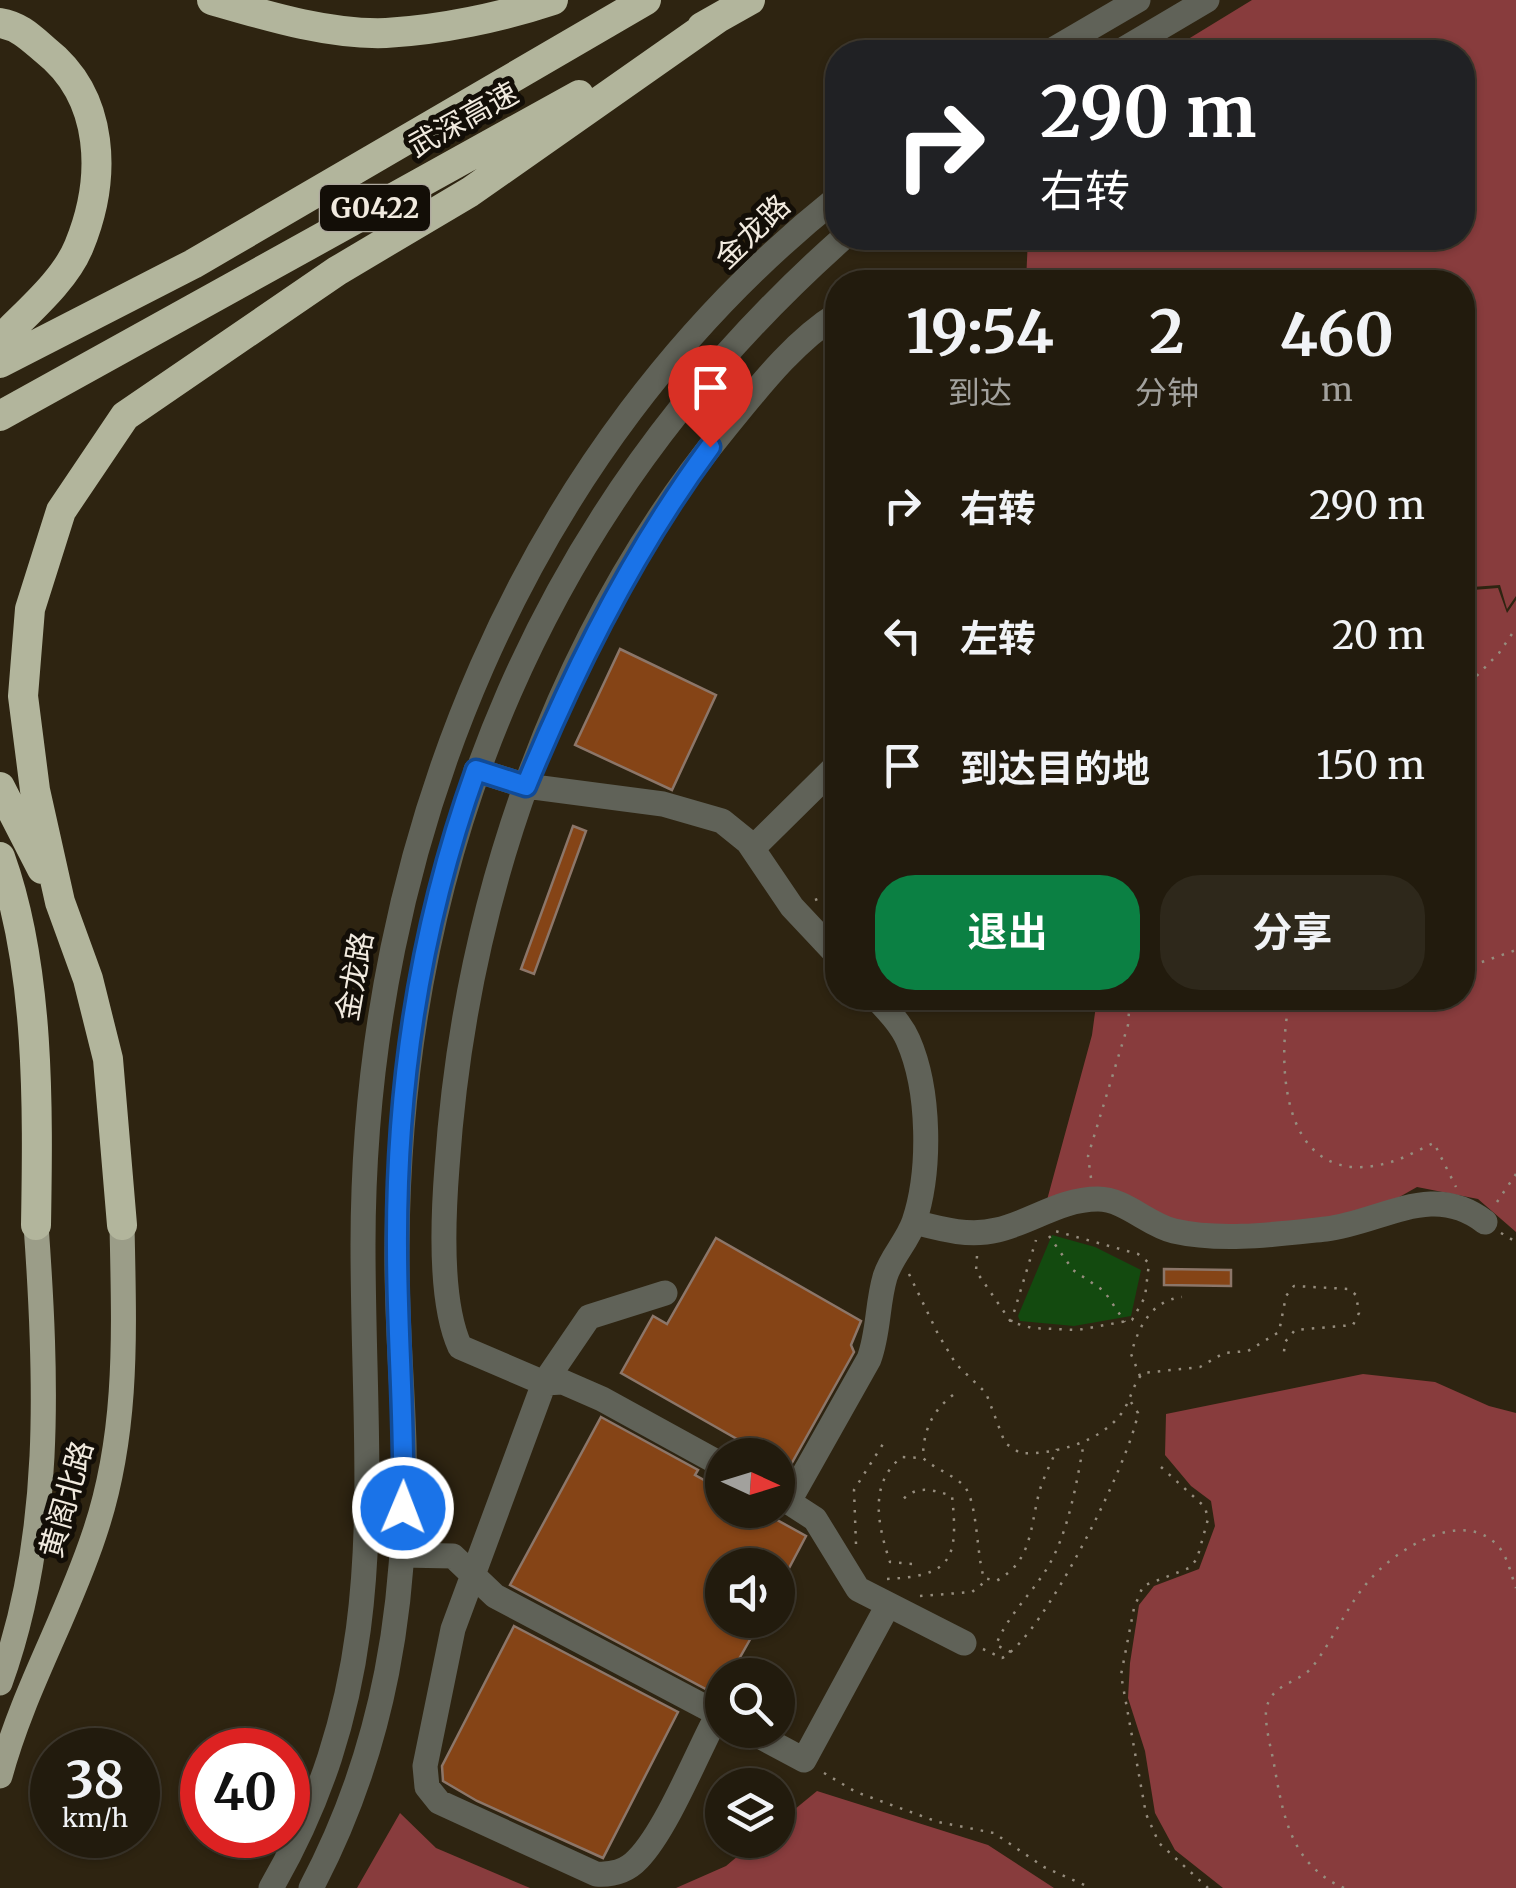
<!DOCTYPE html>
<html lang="zh">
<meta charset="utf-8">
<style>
body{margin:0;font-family:Merriweather,"Noto Sans SC",serif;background:#2e281b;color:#f1f3f6;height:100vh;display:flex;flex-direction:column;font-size:38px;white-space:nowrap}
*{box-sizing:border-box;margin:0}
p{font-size:32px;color:#a2a19d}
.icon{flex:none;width:55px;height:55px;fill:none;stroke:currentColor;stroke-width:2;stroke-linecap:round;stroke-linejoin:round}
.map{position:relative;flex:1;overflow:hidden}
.details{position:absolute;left:825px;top:270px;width:650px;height:740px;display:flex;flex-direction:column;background:#221b0d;border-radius:40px;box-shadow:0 2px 8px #0004,0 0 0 2px #3f392e}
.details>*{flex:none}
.guide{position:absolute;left:825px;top:40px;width:650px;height:210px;border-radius:40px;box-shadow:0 2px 8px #0004,0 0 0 2px #3f392e;background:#202124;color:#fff;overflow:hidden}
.needle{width:65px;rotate:94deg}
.tools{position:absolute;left:705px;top:1438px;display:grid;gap:20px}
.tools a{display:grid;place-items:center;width:90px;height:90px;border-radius:50%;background:#221b0d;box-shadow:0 2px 8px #0004,0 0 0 2px #3f392e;font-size:50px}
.speed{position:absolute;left:30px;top:1728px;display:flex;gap:20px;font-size:50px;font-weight:700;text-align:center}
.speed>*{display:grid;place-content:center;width:130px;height:130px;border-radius:50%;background:#221b0d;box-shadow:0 2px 8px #0004,0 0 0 2px #3f392e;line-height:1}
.speed small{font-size:25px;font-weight:400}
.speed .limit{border:15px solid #d22;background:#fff;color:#111}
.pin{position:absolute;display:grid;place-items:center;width:85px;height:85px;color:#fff;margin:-102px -42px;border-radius:50% 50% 50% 0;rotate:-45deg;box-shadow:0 0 10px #0007}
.pin .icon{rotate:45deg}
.me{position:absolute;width:110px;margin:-55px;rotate:1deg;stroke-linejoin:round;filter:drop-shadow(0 0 8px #0008)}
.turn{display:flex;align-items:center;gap:35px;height:210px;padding:0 50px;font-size:45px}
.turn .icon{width:130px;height:130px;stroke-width:2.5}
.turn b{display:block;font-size:70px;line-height:85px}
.eta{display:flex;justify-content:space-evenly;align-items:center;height:170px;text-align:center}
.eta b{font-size:60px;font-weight:700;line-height:70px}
.cta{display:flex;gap:20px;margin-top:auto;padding:20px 50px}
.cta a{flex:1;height:115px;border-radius:40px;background:#0b8043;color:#fff;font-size:40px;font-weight:700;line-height:115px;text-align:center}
.cta a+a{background:#2e281b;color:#f1f3f6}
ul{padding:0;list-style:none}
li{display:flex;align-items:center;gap:30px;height:130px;padding:0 50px}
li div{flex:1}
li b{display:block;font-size:38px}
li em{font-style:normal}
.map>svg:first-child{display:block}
</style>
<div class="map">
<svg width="1516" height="1888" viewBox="0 0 1516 1888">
<rect width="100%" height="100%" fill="#2e2411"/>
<!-- forest -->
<path fill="#883c3d" d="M 1252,0 L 1516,0 L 1516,596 L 1507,609 L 1500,585 L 1472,587 L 1463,610 L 1462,282 L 1026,282 L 1028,238 L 1462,238 L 1462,52 L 1167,52 Z
M 1498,588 L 1507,613 L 1516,600 L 1516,1232 L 1478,1199 L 1417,1187 L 1387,1204 L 1348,1216 L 1218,1230 L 1047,1200 L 1092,1035 L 1097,998 L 1462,998 L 1463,616 L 1473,590 Z
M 1363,1374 L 1435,1382 L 1489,1406 L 1516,1413 L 1516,1888 L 1223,1888 L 1175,1850 L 1155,1813 L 1145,1751 L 1128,1698 L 1130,1663 L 1139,1605 L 1154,1586 L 1199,1569 L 1215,1526 L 1211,1501 L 1191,1486 L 1165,1455 L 1166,1414 Z
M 817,1791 L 988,1845 L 1054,1888 L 676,1888 L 726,1866 L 757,1840 L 778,1840 L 778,1823 Z
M 400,1813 L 436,1848 L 530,1888 L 357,1888 Z"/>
<!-- water -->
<path fill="#134a0f" d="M 1052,1235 L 1095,1247 L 1141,1270 L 1131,1316 L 1074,1326 L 1020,1321 L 1018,1316 Z"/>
<!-- building -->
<path fill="#854416" stroke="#8c7669" stroke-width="2.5" d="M 620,649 L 716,695 L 672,790 L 575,745 Z
M 573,826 L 586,831 L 534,974 L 521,969 Z
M 716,1238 L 861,1321 L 851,1345 L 854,1352 L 789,1468 L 778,1462 L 778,1455 L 765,1455 L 621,1373 L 653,1316 L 667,1324 Z
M 1164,1269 L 1231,1270 L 1231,1286 L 1164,1285 Z
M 601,1417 L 698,1470 L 695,1475 L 722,1490 L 722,1510 L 759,1510 L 806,1536 L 778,1589 L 778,1565 L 722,1565 L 722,1620 L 761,1620 L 730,1675 L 722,1675 L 719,1696 L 510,1585 Z
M 514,1626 L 678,1712 L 603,1858 L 477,1801 L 443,1781 L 442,1766 Z"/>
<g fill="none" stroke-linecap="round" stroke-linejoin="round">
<!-- path -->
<path stroke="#968d7e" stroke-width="2.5" stroke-dasharray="2.5 8" stroke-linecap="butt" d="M 1462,691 L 1499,653 L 1516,628
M 815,900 L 838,892
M 1462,969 L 1516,950
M 1290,998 C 1275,1070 1283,1194 1391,1162 C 1405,1158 1420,1149 1434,1143 L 1456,1187
M 1091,1178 L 1088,1156 L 1128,1025 L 1130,998
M 1497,1202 L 1516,1174
M 1501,1233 L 1516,1242
M 1049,1236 L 1073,1270 L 1104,1291 L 1125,1322
M 977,1256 L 976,1271 L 1011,1322 L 1032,1328 L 1078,1330 L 1132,1320 L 1145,1297 L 1149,1263 L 1138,1254 L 1055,1231
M 909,1274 L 938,1334 L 956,1364 L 986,1393 L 1005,1443 L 1020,1453 C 1054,1455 1100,1442 1121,1414 C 1131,1401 1132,1385 1143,1373 L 1200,1367 L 1224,1353 L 1248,1351 L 1279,1332 L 1286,1296 L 1294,1286 L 1349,1289 L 1356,1295 L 1359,1313 L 1353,1325 L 1295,1330 L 1285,1342 L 1284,1352
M 1011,1322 L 1036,1240
M 1140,1376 L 1131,1354 C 1139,1326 1151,1301 1182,1297
M 953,1395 C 932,1411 923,1431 923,1458 C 935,1469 952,1474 963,1485 C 978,1499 976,1554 984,1578 L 996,1581 C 1032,1562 1030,1528 1039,1493 C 1043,1478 1051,1463 1057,1449
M 1161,1467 L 1205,1507 L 1208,1519 L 1197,1559 L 1189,1568 L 1143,1586 L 1134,1608 L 1121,1675 L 1146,1814 L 1159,1843 L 1208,1888
M 856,1544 L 854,1490 L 883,1444
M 912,1564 L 890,1562 C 878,1526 868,1483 902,1457 L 922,1458
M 887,1579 C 951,1576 959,1560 952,1496 C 931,1489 914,1484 899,1504
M 920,1596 L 972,1592 L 987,1580
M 983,1649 L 1002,1658 C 1043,1637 1130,1461 1138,1413 L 1129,1399
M 1011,1652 L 996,1645 C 1008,1614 1033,1593 1049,1565 C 1069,1530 1077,1481 1084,1442
M 824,1773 L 856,1792 L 938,1822 L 994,1833 L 1044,1867 L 1091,1888
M 1344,1888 C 1291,1865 1283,1816 1274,1764 C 1271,1748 1265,1727 1266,1711 C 1270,1682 1300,1684 1313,1666 C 1333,1640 1346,1608 1367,1583 C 1393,1551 1462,1506 1498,1546 C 1508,1557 1511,1575 1516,1588"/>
<!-- minor -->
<path stroke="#606258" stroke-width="25" d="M 1049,52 L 1138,0
M 1119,52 L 1207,0
M 476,770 L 526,786 L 663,804 L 722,821 L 748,842 L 792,907 L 838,956
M 753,848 L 838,764
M 914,1222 C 941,1229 969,1237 997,1230 C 1032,1222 1060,1199 1098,1199 C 1125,1199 1148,1225 1174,1231 C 1222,1242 1278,1234 1326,1229 C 1383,1222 1432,1181 1485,1222
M 665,1293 L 589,1317 L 544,1383 L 453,1629 L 425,1766 L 427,1787 L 439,1802 L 596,1874 C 612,1875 626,1872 638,1859 C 667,1829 697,1753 718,1714
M 722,1465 L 602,1399 L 563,1382 L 544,1383 L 460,1347 C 439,1301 443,1218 447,1167 C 465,902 556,635 726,427 C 758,388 794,341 838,314
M 778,1495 L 815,1519 L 858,1589 L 964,1643
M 789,1501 L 869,1359 C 879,1332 877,1304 885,1277 C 891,1257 907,1242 914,1222 C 931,1171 930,1090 908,1040 C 901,1024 888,1011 876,998
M 402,1555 L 453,1556 L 495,1596 L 722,1716
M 748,1730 L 804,1760 L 887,1607
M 271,1888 C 396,1672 363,1481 363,1245 C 363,847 522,449 838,197
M 311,1888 C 385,1748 408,1601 404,1443 C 402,1377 396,1311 397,1245 C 400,848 545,503 843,238"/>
<!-- major -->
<path stroke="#9b9d88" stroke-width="25" d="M 0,1683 C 53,1537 47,1377 36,1225
M 0,1776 C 23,1691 67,1617 94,1535 C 129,1433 124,1330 122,1225"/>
<!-- highway -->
<path stroke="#b2b59c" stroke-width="30" d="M 212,0 C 267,16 329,35 386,33 C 440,30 502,17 553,0
M 0,23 C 19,26 30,37 45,50 C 105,97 107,178 79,246 C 65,281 26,313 0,340
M 702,27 L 750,0
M 0,363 L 193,264 L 646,0
M 0,416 L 579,95
M 0,787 L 42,869
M 0,857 C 40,968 38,1108 36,1225
M 122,1225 L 108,1059 L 88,979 L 60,902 L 35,790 L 23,696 L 30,609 L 61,511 L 125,416 L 337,271 L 470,192 L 718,18"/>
</g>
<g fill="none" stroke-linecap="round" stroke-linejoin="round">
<!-- route casing -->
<g stroke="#114b97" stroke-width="25">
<path id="route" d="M 403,1508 C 405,1421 397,1335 397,1248 C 396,1086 421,923 476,770 L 526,786 C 575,667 633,551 710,447"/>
</g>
<!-- route -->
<use href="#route" stroke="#1a73e8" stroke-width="18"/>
</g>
<g text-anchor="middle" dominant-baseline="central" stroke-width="10" stroke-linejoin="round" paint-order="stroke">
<!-- shield labels -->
<rect fill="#130e07" stroke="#aea89e" stroke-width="2.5" x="320" y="185" width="110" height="46" rx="8"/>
<g font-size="28" font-weight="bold" fill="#f1eadf">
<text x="375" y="208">G0422</text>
</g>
<!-- street labels -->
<g font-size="30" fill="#f1eadf" stroke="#130e07">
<text transform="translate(463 119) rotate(-29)">武深高速</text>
<text transform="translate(752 231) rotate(-44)">金龙路</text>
<text transform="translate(354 976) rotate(-80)">金龙路</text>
<text transform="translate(66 1499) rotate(-74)">黄阁北路</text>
</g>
</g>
</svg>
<div class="tools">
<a><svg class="needle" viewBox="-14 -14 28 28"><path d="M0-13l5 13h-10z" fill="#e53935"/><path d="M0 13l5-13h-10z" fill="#a2a19d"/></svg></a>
<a><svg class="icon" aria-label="sound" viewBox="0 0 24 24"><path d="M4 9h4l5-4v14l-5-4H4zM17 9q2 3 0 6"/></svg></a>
<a><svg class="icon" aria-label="search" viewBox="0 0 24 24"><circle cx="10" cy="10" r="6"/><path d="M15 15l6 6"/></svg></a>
<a><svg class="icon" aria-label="layers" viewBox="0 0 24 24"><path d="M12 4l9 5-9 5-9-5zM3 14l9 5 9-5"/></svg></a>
</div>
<div class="speed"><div>38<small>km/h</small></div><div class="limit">40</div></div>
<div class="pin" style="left:710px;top:447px;background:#d93025"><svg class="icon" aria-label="arrive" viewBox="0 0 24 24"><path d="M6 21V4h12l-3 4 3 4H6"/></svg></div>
<svg class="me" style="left:403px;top:1508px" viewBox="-20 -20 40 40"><circle r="17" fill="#1a73e8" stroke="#fff" stroke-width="3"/><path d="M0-11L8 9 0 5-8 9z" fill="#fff"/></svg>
<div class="guide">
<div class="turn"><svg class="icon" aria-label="right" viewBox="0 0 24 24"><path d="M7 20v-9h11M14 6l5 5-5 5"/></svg><div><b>290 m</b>右转</div></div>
</div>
<section class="details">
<div class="eta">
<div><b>19:54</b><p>到达</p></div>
<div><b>2</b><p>分钟</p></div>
<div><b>460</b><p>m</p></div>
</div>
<ul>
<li><svg class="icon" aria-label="right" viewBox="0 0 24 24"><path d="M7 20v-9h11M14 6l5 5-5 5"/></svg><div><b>右转</b></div><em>290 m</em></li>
<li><svg class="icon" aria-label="left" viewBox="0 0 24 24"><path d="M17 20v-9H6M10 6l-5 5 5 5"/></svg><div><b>左转</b></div><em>20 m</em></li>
<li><svg class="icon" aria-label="arrive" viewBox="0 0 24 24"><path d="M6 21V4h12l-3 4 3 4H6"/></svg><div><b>到达目的地</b></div><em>150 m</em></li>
</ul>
<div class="cta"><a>退出</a><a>分享</a></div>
</section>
</div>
